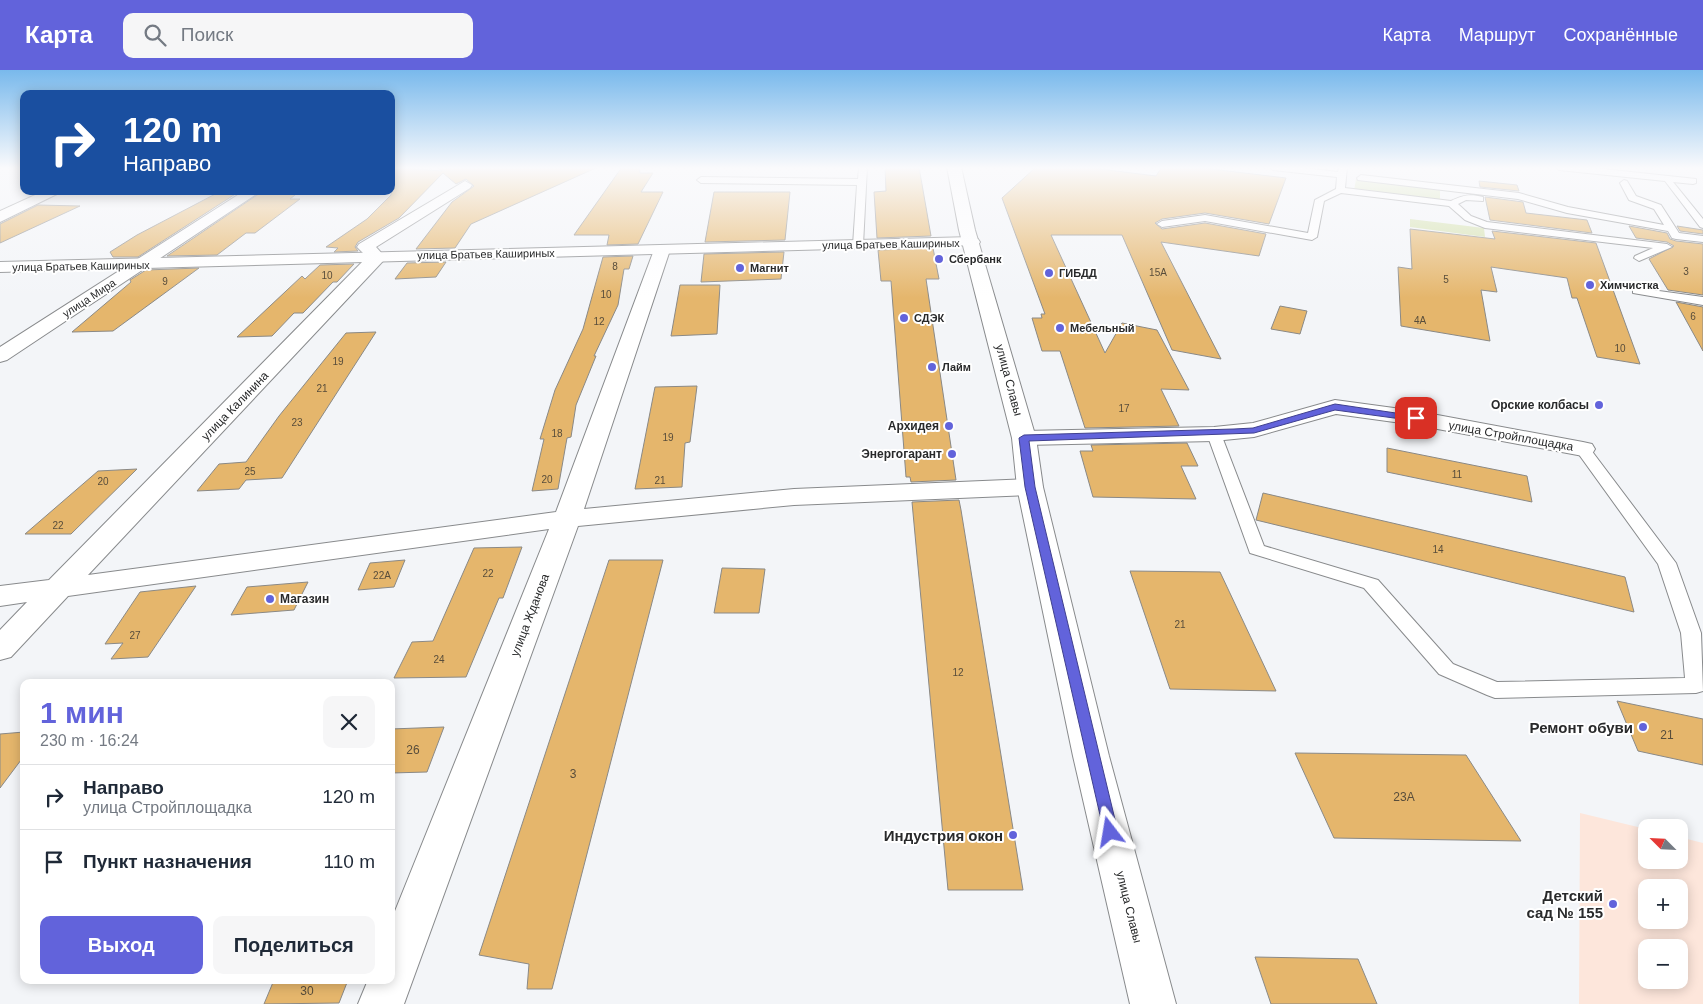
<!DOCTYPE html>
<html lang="ru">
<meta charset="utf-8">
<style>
body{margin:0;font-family:Arial,sans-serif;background:#f6f6f7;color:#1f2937;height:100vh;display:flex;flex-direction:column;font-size:19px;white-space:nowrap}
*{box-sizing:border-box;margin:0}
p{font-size:16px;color:#747a83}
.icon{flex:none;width:28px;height:28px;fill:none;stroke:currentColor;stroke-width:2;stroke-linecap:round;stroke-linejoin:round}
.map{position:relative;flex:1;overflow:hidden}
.panel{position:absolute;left:20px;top:609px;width:375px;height:305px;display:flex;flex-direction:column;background:#fff;border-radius:10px;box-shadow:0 2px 12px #0003}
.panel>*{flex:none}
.top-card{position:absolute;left:20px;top:20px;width:375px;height:105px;border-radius:10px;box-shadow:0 2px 12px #0003;background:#1a4fa0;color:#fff;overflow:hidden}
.needle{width:32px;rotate:294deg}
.fabs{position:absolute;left:1638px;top:749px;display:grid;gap:10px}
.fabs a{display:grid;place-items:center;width:50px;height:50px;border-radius:10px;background:#fff;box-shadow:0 2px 12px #0003;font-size:25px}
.pin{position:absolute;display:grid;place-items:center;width:42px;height:42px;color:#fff;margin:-21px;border-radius:10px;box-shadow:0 2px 8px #0006}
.me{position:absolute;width:55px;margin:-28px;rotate:346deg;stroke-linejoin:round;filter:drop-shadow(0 0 4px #0008)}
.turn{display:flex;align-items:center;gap:18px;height:105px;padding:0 20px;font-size:22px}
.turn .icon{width:65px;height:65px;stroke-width:2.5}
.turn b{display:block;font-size:35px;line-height:42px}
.round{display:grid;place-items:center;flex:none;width:52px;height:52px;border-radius:10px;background:#f6f6f7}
.head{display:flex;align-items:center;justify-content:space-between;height:85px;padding:0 20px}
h1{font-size:30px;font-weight:600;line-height:38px;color:#6263db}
.action{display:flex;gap:10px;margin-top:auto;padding:10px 20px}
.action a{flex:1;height:58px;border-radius:10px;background:#6263db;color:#fff;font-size:20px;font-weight:600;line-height:58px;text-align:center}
.action a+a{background:#f6f6f7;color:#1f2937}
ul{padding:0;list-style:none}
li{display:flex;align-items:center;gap:15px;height:65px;padding:0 20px;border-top:1px solid #e0e1e3}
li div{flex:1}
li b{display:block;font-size:19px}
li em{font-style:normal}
header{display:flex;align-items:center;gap:30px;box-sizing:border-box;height:70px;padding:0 25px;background:#6263db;color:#fff}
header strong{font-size:24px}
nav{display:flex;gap:28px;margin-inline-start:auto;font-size:18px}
.search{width:350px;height:45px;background:#f6f6f7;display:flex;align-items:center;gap:12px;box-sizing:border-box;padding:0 18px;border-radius:10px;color:#747a83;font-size:19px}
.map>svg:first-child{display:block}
</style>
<header>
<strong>Карта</strong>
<div class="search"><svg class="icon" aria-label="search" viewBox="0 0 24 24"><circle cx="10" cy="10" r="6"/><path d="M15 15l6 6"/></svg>Поиск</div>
<nav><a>Карта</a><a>Маршрут</a><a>Сохранённые</a></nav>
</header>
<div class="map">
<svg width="1703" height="934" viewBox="0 0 1703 934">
<rect width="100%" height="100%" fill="#f3f5f8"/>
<!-- education -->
<path fill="#fde6db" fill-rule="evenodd" d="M 1580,743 L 1646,759 L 1646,790 L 1679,790 L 1679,767 L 1703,773 L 1703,934 L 1579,934 ZM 1646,818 L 1679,818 L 1679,850 L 1646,850 ZM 1646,878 L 1679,878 L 1679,910 L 1646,910 Z"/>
<!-- green -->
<path fill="#d2e0a9" d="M 1356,109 L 1440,118 L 1440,131 L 1354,121 Z
M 1410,149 L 1484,158 L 1485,167 L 1410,157 Z"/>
<!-- building -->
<path fill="#e5b66c" stroke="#8a8986" d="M 437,97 L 598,97 L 471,154 L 455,178 L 416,179 L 452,132 L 474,116 L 466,109 L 456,114 L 443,103 L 399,148 L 358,172 L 355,177 L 358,181 L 334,182 L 338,178 L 326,177 L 367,149 L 391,125 L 391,102 L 401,98 L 442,101 Z
M 622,97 L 639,97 L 640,103 L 653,103 L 641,122 L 663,122 L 638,174 L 607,175 L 609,165 L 574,165 Z
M 885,97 L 919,97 L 931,166 L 877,168 L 874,122 L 886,121 Z
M 1036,97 L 1084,97 L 1156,106 L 1162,97 L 1194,97 L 1286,108 L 1269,154 L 1205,143 L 1162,149 L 1155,153 L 1162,159 L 1205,153 L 1266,164 L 1259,186 L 1161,172 L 1221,289 L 1172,280 L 1122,165 L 1051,165 L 1105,283 L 1122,253 L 1157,260 L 1189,320 L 1161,319 L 1179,356 L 1085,358 L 1060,281 L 1042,281 L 1032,248 L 1042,248 L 1041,244 L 1045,244 L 1002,128 Z
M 1479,111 L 1517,115 L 1519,121 L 1480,117 Z
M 221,121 L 240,121 L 138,187 L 113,187 L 110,182 L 137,165 Z
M 263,121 L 300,121 L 290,129 L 300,129 L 255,163 L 246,163 L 217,185 L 167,186 Z
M 714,122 L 790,122 L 785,170 L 705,172 Z
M 1485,127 L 1523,132 L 1526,143 L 1587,150 L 1592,163 L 1490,150 Z
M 38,135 L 80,136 L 0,173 L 0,154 Z
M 1629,156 L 1667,163 L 1670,169 L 1676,171 L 1703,174 L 1703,225 L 1668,220 L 1649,189 L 1674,176 L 1667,172 L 1636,168 Z
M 1677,156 L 1703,160 L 1703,164 L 1680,161 Z
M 1410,159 L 1495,169 L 1492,161 L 1596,173 L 1640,294 L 1597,287 L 1577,228 L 1572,228 L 1567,208 L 1491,197 L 1497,222 L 1481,220 L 1490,271 L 1401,256 L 1398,197 L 1412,199 Z
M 933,178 L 939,209 L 926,209 L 956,410 L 911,412 L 910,407 L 906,407 L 891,211 L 881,211 L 878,180 Z
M 784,182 L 781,209 L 701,212 L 704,184 Z
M 633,186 L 629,199 L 624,199 L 618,235 L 594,286 L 596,286 L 576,335 L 571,367 L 567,368 L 558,419 L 532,421 L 544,369 L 540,369 L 555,320 L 583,259 L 603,187 Z
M 446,192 L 436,207 L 395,209 L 407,193 Z
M 354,194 L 337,212 L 333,212 L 303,243 L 294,243 L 272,266 L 237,267 L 302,206 L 305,209 L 320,195 Z
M 199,198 L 113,261 L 72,262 L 131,212 L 130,210 L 146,200 Z
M 680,215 L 720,215 L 717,264 L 671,266 Z
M 1676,232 L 1703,237 L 1703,281 Z
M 1280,236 L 1307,241 L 1300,264 L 1271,259 Z
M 376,262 L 282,408 L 246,410 L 239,419 L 197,421 L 219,394 L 246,392 L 279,346 L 346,263 Z
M 697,316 L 690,372 L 685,373 L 682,417 L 635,419 L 655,317 Z
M 1187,373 L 1198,396 L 1181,396 L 1196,429 L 1093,427 L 1080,381 L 1093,381 L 1091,375 Z
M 1387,378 L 1527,406 L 1532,432 L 1387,402 Z
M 137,399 L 71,464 L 25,464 L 98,401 Z
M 1263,423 L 1625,507 L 1634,542 L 1256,450 Z
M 959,430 L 961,440 L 1023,820 L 948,820 L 912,432 Z
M 522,477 L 503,528 L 499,528 L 466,607 L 394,608 L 412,572 L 433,571 L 474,478 Z
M 405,490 L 394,517 L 358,520 L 370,493 Z
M 609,490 L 663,490 L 552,919 L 527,919 L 529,894 L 479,885 Z
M 722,498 L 765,499 L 759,543 L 714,543 Z
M 1130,501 L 1220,502 L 1276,621 L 1170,619 Z
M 308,512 L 294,540 L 231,545 L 247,517 Z
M 196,516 L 148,587 L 111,589 L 123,573 L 105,574 L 140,522 Z
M 1617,631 L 1703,649 L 1703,695 L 1638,681 Z
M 444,657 L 427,702 L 391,703 L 391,659 Z
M 24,662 L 24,686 L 0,718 L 0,664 Z
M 1295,683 L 1466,685 L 1521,771 L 1334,768 Z
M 1255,887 L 1358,889 L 1377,934 L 1271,934 Z
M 274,910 L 348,910 L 339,933 L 264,934 Z"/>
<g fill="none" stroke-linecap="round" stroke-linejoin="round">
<!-- lane casing -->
<g stroke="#888a8c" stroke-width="2">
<path id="lane" d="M 859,97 L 867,97 L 863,175 L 858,178 L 853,175 L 857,115 L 701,113 L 697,110 L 701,107 L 858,109 Z
M 1269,97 L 1296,97 L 1338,102 L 1339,97 L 1347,97 L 1345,118 L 1451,131 C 1463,125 1470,124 1483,127 L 1483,131 L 1466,130 L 1458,134 L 1471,146 L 1487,152 L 1667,174 L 1672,177 L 1639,191 L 1634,188 L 1635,186 L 1653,178 L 1485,158 L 1465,150 L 1449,136 L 1341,123 L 1324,131 L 1317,167 L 1312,170 L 1205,151 L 1162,157 L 1157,154 L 1162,151 L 1205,145 L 1308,163 L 1315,130 L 1336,119 L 1337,107 L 1273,100 Z
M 1555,97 L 1585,97 L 1696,109 L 1696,113 L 1693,114 L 1673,112 L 1703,149 L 1703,158 L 1700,157 L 1665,111 L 1559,100 Z
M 1361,105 L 1519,123 L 1568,137 L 1664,155 L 1654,139 L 1629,130 L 1620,113 L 1624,110 L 1627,111 L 1636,126 L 1661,135 L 1679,163 L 1703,166 L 1703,172 L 1676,169 L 1672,168 L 1668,161 L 1567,143 L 1518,129 L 1358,110 L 1357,108 Z
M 1637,218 L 1703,227 L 1703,235 L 1633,223 L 1633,219 Z
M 1214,360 L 1221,364 L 1264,476 L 1378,510 L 1453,594 L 1497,612 L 1685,608 L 1681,563 L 1658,494 L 1575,379 L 1578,376 L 1588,376 L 1676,493 L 1701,563 L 1703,621 L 1696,623 L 1495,628 L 1487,625 L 1439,604 L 1364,518 L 1250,483 L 1207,364 Z"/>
</g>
<!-- street casing -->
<g stroke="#888a8c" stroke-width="2">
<path id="street" d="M 465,111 L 472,115 L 470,118 L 376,177 L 385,187 L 383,191 L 88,505 L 556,442 L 654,180 L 656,177 L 668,177 L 670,180 L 584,439 L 794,419 L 1030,409 L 1039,412 L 1043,417 L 1039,422 L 1030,425 L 794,435 L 578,456 L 404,934 L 358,934 L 368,910 L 391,910 L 391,851 L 549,459 L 68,526 L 11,587 L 0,590 L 0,560 L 27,532 L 0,536 L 0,516 L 49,510 L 367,187 L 357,177 L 359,174 Z
M 44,121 L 63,121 L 0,152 L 0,141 Z
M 244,121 L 261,121 L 7,290 L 0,292 L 0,277 Z
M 1335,330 L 1416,341 L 1583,372 L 1592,374 L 1595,379 L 1592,384 L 1583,386 L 1416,355 L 1336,344 L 1254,367 L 1214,371 L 1024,375 L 1016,373 L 1012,368 L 1016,363 L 1024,361 L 1214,357 L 1253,353 Z"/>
</g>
<!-- secondary casing -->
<g stroke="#888a8c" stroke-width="2">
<path id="secondary" d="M 972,167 L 978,169 L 980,172 L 978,175 L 0,202 L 0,192 Z"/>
</g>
<!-- primary casing -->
<g stroke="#888a8c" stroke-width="2">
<path id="primary" d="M 947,97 L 961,97 L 975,160 L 1036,368 L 1043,417 L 1109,686 L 1176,934 L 1130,934 L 1073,686 L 1017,417 L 1012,368 L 959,160 Z"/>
</g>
<!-- lane -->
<use href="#lane" fill="#fff" fill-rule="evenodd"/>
<!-- street -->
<use href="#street" fill="#fff" fill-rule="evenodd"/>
<!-- secondary -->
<use href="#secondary" fill="#fff" fill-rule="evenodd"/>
<!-- primary -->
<use href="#primary" fill="#fff" fill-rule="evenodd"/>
</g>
<!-- sky -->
<linearGradient id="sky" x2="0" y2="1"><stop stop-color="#79b9ec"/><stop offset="0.43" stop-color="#fafafc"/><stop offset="1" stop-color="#fafafc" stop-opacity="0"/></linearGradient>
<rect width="1703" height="228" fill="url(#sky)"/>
<!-- route -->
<path fill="#6263db" stroke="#40408e" d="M 1335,334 L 1416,346 L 1420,348 L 1416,351 L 1335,340 L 1254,363 L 1029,371 L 1035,417 L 1118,762 L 1116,767 L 1110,769 L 1105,767 L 1025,417 L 1019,368 L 1024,365 L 1234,359 L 1253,358 Z"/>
<!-- markers -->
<g fill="#6263db" stroke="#fff" stroke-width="2">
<circle cx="939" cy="189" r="5"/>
<circle cx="740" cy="198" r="5"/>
<circle cx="1049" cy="203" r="5"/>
<circle cx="1590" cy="215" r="5"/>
<circle cx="904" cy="248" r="5"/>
<circle cx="1060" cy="258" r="5"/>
<circle cx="932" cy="297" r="5"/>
<circle cx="1599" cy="335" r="5"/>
<circle cx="949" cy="356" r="5"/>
<circle cx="952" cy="384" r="5"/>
<circle cx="270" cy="529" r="5"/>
<circle cx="1643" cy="657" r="5"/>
<circle cx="1013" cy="765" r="5"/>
<circle cx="1613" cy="834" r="5"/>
</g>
<g text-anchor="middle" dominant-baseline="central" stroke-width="4" stroke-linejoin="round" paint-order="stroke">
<!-- number labels -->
<g font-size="10" fill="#584d3b">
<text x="615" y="196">8</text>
<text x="1686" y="201">3</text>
<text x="1158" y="202">15А</text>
<text x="327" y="205">10</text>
<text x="1446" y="209">5</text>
<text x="165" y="211">9</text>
<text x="606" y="224">10</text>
<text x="1693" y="246">6</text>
<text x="1420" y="250">4А</text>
<text x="599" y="251">12</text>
<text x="1620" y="278">10</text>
<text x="338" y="291">19</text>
<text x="322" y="318">21</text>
<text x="1124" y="338">17</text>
<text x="297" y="352">23</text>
<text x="557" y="363">18</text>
<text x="668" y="367">19</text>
<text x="250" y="401">25</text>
<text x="1457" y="404">11</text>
<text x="547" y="409">20</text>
<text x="660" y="410">21</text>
<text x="103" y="411">20</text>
<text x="58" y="455">22</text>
<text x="1438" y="479">14</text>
<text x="488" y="503">22</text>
<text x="382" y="505">22А</text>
<text x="1180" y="554">21</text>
<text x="135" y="565">27</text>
<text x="439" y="589">24</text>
<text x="958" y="602">12</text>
</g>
<!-- far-street labels -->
<g font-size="11" fill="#292a2b" stroke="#fff">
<text transform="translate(891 174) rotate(-1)">улица Братьев Кашириных</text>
<text transform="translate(486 184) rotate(-1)">улица Братьев Кашириных</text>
<text transform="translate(81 196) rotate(-1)">улица Братьев Кашириных</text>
<text transform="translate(89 228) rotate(-33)">улица Мира</text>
</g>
<!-- far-poi labels -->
<g font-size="11" font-weight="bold" fill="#292a2b" stroke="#fff" text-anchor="start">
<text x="949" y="189">Сбербанк</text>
<text x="750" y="198">Магнит</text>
<text x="1059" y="203">ГИБДД</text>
<text x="1600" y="215">Химчистка</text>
<text x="914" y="248">СДЭК</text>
<text x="1070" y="258">Мебельный</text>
<text x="942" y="297">Лайм</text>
</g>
<!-- street labels -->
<g font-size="12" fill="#292a2b" stroke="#fff">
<text transform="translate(1009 310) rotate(75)">улица Славы</text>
<text transform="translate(235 336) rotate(-46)">улица Калинина</text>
<text transform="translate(1511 366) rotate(10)">улица Стройплощадка</text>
<text transform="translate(530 545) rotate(-69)">улица Жданова</text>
<text transform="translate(1129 837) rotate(76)">улица Славы</text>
</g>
<!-- poi labels -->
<g font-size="12" font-weight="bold" fill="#292a2b" stroke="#fff" text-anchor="end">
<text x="1589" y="335">Орские колбасы</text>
<text x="939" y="356">Архидея</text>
<text x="942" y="384">Энергогарант</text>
<text x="280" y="529" text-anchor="start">Магазин</text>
</g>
<!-- near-number labels -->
<g font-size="12" fill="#584d3b">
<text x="1667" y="665">21</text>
<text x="413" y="680">26</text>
<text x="573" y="704">3</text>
<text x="1404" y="727">23А</text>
<text x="307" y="921">30</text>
</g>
<!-- near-poi labels -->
<g font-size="15" font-weight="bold" fill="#292a2b" stroke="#fff" text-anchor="end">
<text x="1633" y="657">Ремонт обуви</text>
<text x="1003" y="765">Индустрия окон</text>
<text x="1603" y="825">Детский<tspan x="1603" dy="17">сад № 155</tspan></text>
</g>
</g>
</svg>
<div class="fabs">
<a><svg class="needle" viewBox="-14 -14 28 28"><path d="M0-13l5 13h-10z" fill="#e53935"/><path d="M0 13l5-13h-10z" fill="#747a83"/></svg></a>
<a>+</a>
<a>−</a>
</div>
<div class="pin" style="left:1416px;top:348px;background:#d93025"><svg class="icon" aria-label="arrive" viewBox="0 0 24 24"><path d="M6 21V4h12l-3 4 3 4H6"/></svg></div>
<svg class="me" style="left:1110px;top:762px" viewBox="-20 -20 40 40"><path d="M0-17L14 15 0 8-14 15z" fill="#6263db" stroke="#fff" stroke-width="4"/></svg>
<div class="top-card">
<div class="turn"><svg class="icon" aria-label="right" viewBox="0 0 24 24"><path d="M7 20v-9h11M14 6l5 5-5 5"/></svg><div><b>120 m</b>Направо</div></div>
</div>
<section class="panel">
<div class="head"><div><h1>1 мин</h1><p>230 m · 16:24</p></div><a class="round"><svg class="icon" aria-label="close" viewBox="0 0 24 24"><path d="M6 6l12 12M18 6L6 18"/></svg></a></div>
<ul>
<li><svg class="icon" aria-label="right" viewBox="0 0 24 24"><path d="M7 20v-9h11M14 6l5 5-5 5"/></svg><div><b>Направо</b><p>улица Стройплощадка</p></div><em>120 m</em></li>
<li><svg class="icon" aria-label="arrive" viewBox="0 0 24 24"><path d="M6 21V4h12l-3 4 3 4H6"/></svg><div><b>Пункт назначения</b></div><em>110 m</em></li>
</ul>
<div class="action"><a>Выход</a><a>Поделиться</a></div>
</section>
</div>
